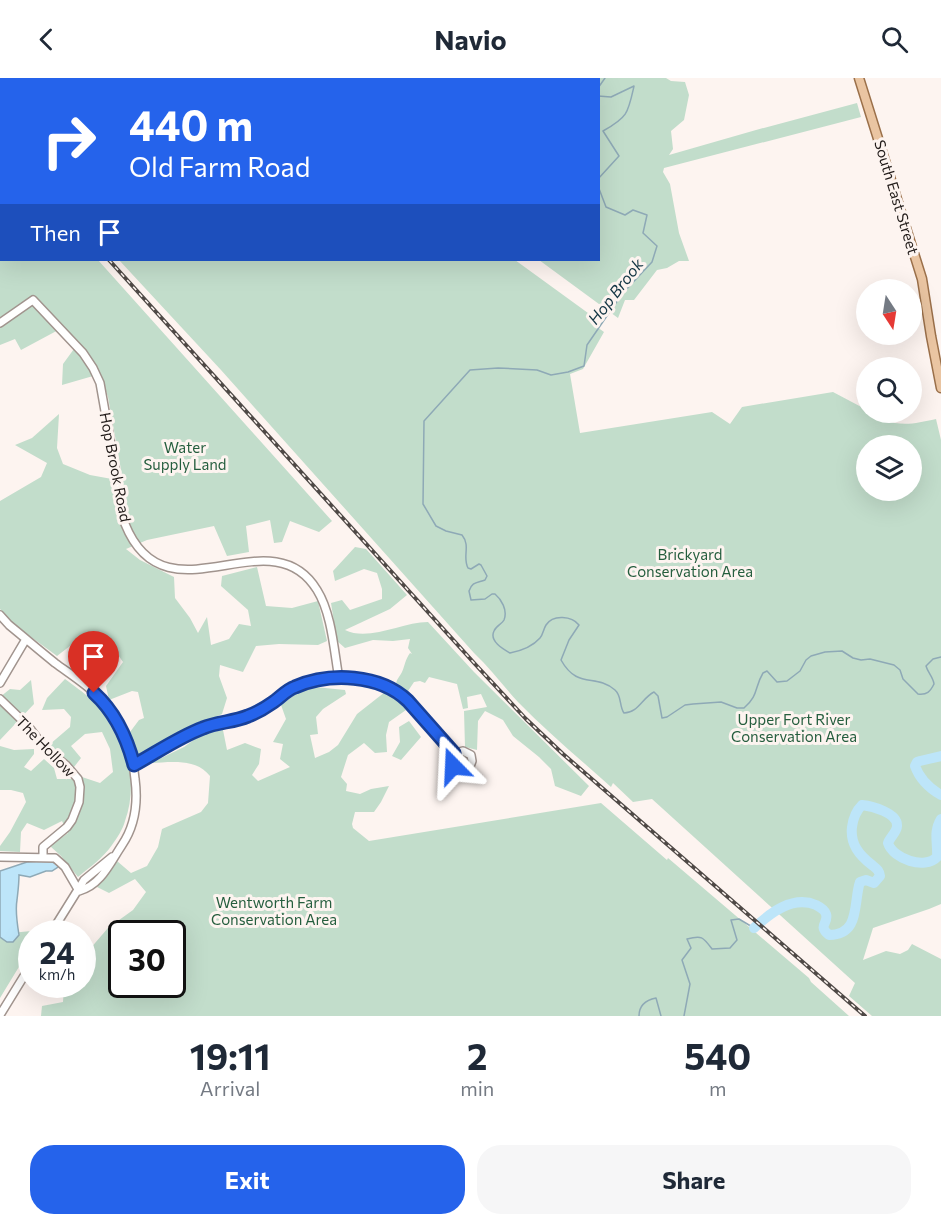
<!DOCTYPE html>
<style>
body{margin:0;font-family:Commissioner,sans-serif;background:#f6f6f7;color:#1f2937;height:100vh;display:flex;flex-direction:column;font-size:22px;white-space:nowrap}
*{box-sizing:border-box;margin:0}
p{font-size:20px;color:#747a83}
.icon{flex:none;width:33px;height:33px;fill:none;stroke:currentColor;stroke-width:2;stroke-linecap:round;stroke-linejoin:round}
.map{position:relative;height:938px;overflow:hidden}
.sheet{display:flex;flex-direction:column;background:#fff;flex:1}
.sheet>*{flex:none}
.hud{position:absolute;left:0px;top:0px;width:600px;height:183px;box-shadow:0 6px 24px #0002;background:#2563eb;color:#fff;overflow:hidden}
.needle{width:39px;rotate:168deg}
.controls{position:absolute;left:856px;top:201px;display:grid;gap:12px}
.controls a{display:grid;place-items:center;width:66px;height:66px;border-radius:50%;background:#fff;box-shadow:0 6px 24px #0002;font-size:30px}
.speed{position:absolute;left:18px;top:842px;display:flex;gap:12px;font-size:30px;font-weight:700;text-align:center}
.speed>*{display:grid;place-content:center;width:78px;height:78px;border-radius:50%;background:#fff;box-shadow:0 6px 24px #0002;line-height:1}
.speed small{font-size:15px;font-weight:400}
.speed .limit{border:3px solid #111;border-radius:9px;background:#fff;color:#111}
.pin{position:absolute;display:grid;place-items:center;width:51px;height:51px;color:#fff;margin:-62px -26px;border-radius:50% 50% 50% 0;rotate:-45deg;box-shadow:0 0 6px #0007}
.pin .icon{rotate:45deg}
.me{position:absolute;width:66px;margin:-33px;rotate:339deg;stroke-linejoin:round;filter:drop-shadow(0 0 4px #0008)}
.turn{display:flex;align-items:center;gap:21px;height:126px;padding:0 30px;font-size:27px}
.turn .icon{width:78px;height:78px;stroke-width:2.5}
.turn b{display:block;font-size:42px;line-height:51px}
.then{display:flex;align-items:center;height:57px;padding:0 30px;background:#0003;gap:12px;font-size:22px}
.eta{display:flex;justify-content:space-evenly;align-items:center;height:102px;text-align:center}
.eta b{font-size:36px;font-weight:700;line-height:42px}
.primary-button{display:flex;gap:12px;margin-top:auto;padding:12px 30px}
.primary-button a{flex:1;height:69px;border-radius:24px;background:#2563eb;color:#fff;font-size:24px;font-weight:700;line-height:69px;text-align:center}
.primary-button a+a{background:#f6f6f7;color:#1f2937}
header{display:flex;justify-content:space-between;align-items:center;height:78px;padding:0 30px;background:#fff;font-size:27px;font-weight:700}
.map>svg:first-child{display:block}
</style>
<header><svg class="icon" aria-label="back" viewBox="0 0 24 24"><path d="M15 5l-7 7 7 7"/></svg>Navio<svg class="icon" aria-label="search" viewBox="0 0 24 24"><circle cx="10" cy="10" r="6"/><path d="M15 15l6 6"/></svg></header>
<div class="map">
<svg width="941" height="938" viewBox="0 0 941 938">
<rect width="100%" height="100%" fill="#fdf4f0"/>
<!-- green -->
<path fill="#c2ddcb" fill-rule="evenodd" d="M 0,0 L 266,0 L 268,1 L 2,2 L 1,55 L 0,54 Z
M 552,0 L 666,0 L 671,3 L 685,4 L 689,17 L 684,42 L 671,53 L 673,71 L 669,77 L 756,52 L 857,25 L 861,39 L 664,90 L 663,94 L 670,106 L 679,155 L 689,183 L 679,183 L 667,190 L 657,192 L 634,222 L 625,222 L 618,240 L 539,182 L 598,182 L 598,2 L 552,1 Z
M 0,73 L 2,74 L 2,182 L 98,182 L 332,443 L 319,454 L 290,443 L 282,464 L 274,465 L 270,442 L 246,448 L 249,474 L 227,478 L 214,448 L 147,462 L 126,471 L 140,482 L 174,499 L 175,520 L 190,540 L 198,555 L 207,539 L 211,567 L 229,561 L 239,546 L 251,548 L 248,532 L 221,508 L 222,498 L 257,489 L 266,528 L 292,530 L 318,523 L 327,563 L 318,567 L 279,566 L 256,568 L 243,594 L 220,587 L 219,598 L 227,620 L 222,636 L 189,651 L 145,675 L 138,676 L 130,654 L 139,642 L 144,640 L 138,614 L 132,613 L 109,622 L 106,608 L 123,584 L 103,555 L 79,561 L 57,578 L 16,548 L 0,531 L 0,423 L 41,399 L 47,385 L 15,367 L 32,360 L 59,336 L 57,370 L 63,386 L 90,397 L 123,403 L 108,319 L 100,296 L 62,307 L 63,286 L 79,264 L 62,250 L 21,272 L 15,261 L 0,267 Z
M 119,182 L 515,182 L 599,243 L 597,249 L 604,254 L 583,291 L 570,296 L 580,355 L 712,334 L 730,346 L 742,329 L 833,314 L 867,332 L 867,334 C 874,335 878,339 884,342 C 903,349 917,345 936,341 L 941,362 L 941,826 L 929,831 L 873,850 L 863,882 L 886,873 L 900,876 L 908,872 L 912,866 L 941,881 L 941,938 L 872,938 L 849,918 L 855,905 L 652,721 L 633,724 L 613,705 L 611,709 C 580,681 547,654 518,624 C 503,608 490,590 474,575 L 221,292 ZM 867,368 L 912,368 L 912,412 L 867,412 Z
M 355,469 L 366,471 L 407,517 L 390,531 L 345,552 C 369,564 402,544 428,544 L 474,594 L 589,708 L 581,718 L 555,708 L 551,691 L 539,679 L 513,658 L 503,642 L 485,633 L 478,643 L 477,672 L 465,669 L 464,633 L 487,629 L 481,616 L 467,619 L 468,630 L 463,631 L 457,606 L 429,599 L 425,605 L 420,603 L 414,604 L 406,616 L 396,608 C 396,601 399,600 402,594 C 405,587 405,582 410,575 L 412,576 L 408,570 L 410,561 L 393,563 L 373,562 L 345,570 L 337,563 L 331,525 L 342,522 L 350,532 L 382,521 L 382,511 L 377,495 L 364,491 L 335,503 L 333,493 Z
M 65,601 C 81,613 106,630 116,648 C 131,675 136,713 125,743 C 123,751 117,760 112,767 C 103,780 90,789 78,799 L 61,778 L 50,768 L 68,755 L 62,743 L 44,752 L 27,745 L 21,754 L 20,774 L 0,773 L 0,768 L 10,754 L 26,724 L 23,715 L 11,712 L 0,712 L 0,668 L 14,672 L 34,671 L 34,676 L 24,689 L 31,693 L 44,681 L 54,690 L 57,701 L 71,701 L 82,699 L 100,705 L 113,694 L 110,671 L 102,654 L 85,656 L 71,668 L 81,680 L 74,689 L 53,675 L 49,667 L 70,649 L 71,639 L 64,631 L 42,632 L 47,620 Z
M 31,602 L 34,626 L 0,662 L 0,619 L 10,611 L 20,612 Z
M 315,609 L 345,612 L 346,616 L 323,631 L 316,639 L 318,656 L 310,657 L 315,680 L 329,674 L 338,667 L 357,636 L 385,614 L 399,622 L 406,632 L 389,644 L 386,657 L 387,674 L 375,675 L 364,665 L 348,677 L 341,699 L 347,706 L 346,713 L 360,716 L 371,711 L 389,708 L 381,724 L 374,734 L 355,734 L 352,746 L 353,750 L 369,763 L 601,725 L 667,782 L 668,780 L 809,900 L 811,904 L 849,938 L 41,938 L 42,928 L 63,924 L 64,909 L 66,906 L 82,906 L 83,879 L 108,850 L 133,832 L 146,814 L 135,801 L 109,815 L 97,809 L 117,783 L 131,795 L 147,788 L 158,769 L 162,751 L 201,734 L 208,725 L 210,698 C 196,680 171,684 151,685 L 184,669 L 202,656 L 223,652 L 227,672 L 245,665 L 261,671 L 259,686 L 252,697 L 258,703 L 290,689 L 280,681 L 283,666 L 273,664 L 286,641 L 281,627 L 301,612 ZM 122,855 L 172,855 L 172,906 L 122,906 Z
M 409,643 L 421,659 L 401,682 L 392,678 L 400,664 L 399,649 Z
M 42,852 L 40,855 L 32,855 L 31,869 L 0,920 L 0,856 Z"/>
<!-- water -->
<path fill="#bde5f9" stroke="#8ea9b6" stroke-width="1.5" d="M 40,783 L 49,783 L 58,786 L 58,789 L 52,793 L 46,793 L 30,799 L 19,797 C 19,806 18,813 17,822 C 15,833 17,845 19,857 L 13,864 L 7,864 L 0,859 L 0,793 L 27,784 Z"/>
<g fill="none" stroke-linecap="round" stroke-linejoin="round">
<!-- stream -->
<path stroke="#8ea9b6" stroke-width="1.5" d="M 598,10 L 605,0
M 598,18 L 611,19 L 634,8 C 628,35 628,39 603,53 L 619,78 L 598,101
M 598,108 L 606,129 L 625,137 L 633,132 L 647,137 L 643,155 L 657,168 L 652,184 L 622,216 L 587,267 L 584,288 L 568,294 L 551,297 L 537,292 L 498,290 L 470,292 L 424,343 L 423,426 L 436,448 L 446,453 L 462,457 C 471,468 462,479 468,490 L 471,491 L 479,486 L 481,487 L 487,498 L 485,502 C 476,505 472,504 469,513 L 471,522 L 485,521 L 492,516 L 495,516 C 501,521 508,532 504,542 C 502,546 496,548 494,553 C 489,563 503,571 510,575 C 520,573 533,568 540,560 C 543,557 543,552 546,547 C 553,536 572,538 579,547 L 569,562 L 561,582 C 578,612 595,595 615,612 C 622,618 619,628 624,635 C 638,635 642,620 654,614 L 658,618 L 662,640 L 667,639 L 685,627 L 693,626 L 721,624 L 737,630 L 744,630 C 759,617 754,610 763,595 L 767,593 L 777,604 L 787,603 L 800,593 L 806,582 L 811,578 L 825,574 L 842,573 L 853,580 L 861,582 L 870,581 L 894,587 L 900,592 L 903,601 L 918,616 C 927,617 930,614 934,606 C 933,599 928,595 926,588 L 933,581 L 941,579
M 639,938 C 639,927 646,922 656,920 L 661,938
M 684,938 L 690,906 L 682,882 L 691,870 L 687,861 C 702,857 703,859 712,871 L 730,870 L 737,862 L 731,842 L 739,841 L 754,850"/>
<!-- river -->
<path stroke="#bde5f9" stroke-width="10" d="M 941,678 L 920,683 L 917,684 L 915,688 C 920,702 929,710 941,717
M 754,850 C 770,835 793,817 816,827 C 820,829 825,832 826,836 C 829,846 817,847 829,857 C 861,857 853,824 860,804 L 866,802 L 874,805 L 880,798 C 879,792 877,791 872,787 C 859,777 850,766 852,749 C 853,741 856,733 862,727 C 872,728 898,735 897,748 C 897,754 890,759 888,765 C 893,781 925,792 937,779 C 938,765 933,754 941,741"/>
<!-- minor casing -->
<g stroke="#a1948e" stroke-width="10">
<path id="minor" d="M 0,245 L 33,222 L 83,275 L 93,290 L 100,305 L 125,446 C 166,548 270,435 317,512 C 332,536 334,573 339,601
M 0,537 L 9,547 C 25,560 40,573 55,585 C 70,596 86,606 99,619 C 121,641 132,671 135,701 C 138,724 135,748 122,767 C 110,785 101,807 79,813
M 0,605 L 26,561
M 0,621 L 28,648 L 44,669 L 66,687 L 78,701 L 80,709 L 79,724 L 72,742 L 67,749 L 43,769 L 43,779
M 134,687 L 205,649 L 245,640 L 256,635 L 272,625 L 293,610 L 317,602 L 343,600 L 359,601 L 380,605 L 396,613 L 408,623 L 455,675 L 463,673 L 471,677 L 472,683 L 469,691 L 462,693 L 455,690 L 452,681 L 455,675
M 0,779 L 55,780 L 65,789 L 79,813
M 51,855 L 84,802 L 112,779
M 0,937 L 32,885"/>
</g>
<!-- major casing -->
<g stroke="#9b704a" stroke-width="11">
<path id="major" d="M 859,0 L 922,201 L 931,258 L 941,310"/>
</g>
<!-- minor -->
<use href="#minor" stroke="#fff" stroke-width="7"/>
<!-- major -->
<use href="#major" stroke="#eac5a2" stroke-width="8"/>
<!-- rail casing -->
<g stroke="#4f4946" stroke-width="4">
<path id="rail" d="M 0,61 L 2,63
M 109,182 L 475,586 L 526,641 L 563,676 L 865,938"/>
</g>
<!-- rail -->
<use href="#rail" stroke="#fdf4f0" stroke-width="1.5" stroke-dasharray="4.5" stroke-linecap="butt"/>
</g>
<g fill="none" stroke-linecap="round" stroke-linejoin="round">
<!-- route casing -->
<g stroke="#184099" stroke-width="15">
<path id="route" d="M 94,615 C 115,634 127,660 134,687 C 156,675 179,659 203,650 C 217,644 234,644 248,638 C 256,635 265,630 272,625 C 280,620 286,612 295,609 C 330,594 380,596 408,623 L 454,675 L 452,680 L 453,688"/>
</g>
<!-- route -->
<use href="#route" stroke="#2563eb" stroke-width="10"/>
</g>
<g text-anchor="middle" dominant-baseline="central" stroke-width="6" stroke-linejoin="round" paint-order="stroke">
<!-- street labels -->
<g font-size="15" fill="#221c1a" stroke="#fdf4f0">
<text transform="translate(897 119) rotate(73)">South East Street</text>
<text transform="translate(116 389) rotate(79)">Hop Brook Road</text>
<text transform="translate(46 668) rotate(46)">The Hollow</text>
</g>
<!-- park labels -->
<g font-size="15" fill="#255e3e" stroke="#fdf4f0">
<text x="185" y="369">Water<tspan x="185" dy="17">Supply Land</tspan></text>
<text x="690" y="476">Brickyard<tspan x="690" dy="17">Conservation Area</tspan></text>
<text x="794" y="641">Upper Fort River<tspan x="794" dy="17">Conservation Area</tspan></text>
<text x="274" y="824">Wentworth Farm<tspan x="274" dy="17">Conservation Area</tspan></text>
</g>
<!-- water labels -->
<g font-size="16" font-style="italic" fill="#113443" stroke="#fdf4f0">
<text transform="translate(615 213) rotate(-52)">Hop Brook</text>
</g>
</g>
</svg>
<div class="controls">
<a><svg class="needle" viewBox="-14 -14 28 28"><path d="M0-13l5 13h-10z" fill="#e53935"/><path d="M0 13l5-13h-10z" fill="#747a83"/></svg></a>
<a><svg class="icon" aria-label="search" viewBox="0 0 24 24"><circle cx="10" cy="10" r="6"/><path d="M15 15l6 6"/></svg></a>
<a><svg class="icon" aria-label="layers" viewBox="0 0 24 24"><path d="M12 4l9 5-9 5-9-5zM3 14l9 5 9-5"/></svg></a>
</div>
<div class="speed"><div>24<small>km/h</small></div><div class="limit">30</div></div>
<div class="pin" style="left:94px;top:615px;background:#d93025"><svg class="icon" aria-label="arrive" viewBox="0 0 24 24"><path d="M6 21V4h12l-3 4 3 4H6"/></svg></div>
<svg class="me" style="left:453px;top:688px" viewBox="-20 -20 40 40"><path d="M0-17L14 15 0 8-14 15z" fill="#2563eb" stroke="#fff" stroke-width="4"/></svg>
<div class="hud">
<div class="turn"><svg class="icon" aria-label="right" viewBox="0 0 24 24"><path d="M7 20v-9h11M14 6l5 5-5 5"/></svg><div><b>440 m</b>Old Farm Road</div></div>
<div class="then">Then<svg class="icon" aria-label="arrive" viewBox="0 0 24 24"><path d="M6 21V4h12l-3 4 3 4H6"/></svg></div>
</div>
</div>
<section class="sheet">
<div class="eta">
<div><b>19:11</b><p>Arrival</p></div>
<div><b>2</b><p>min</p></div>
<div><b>540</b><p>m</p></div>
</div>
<div class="primary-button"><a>Exit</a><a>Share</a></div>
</section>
